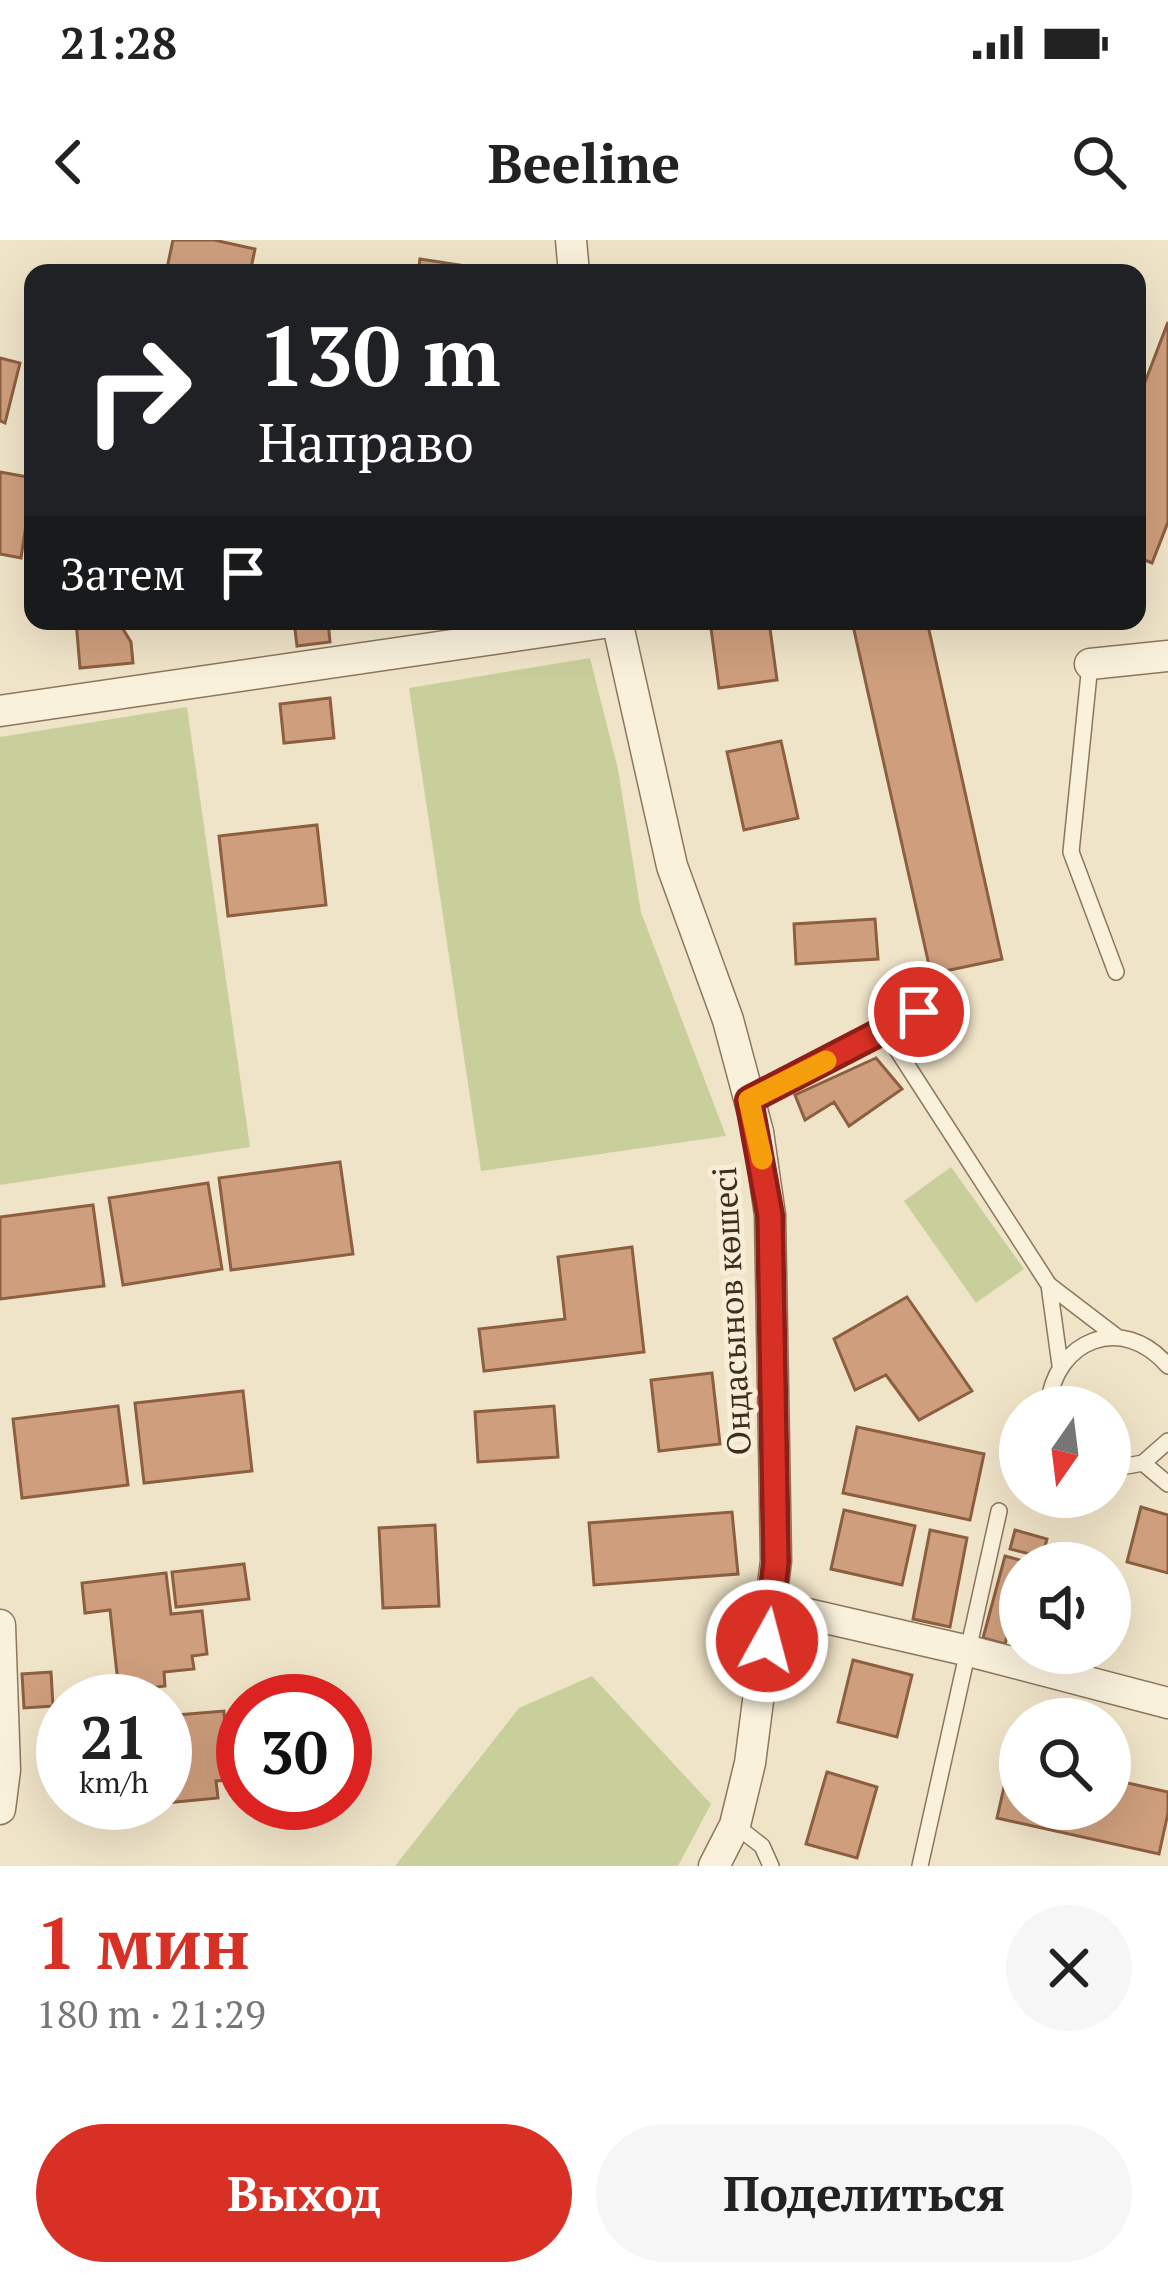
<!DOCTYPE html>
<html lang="ru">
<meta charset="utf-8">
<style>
body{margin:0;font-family:"PT Serif",serif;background:#f6f6f6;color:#222;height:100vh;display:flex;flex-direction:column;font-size:45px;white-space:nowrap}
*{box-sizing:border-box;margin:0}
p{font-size:39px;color:#767676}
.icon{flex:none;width:66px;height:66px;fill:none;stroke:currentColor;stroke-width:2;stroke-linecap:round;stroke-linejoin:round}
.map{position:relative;height:1626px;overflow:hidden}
.details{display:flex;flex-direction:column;background:#fff;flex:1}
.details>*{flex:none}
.top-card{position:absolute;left:24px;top:24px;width:1122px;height:366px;border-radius:24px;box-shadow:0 12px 48px #0002;background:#202124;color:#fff;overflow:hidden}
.needle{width:78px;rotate:194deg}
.fabs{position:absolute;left:999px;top:1146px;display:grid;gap:24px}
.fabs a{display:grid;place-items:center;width:132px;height:132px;border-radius:50%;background:#fff;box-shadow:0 12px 48px #0002;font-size:60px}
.speed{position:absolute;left:36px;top:1434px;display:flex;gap:24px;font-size:60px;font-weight:700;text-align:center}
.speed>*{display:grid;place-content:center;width:156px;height:156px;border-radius:50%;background:#fff;box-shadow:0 12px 48px #0002;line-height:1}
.speed small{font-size:30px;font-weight:400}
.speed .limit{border:18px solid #d22;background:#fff;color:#111}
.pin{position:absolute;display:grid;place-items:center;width:102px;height:102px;color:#fff;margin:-51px;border:6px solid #fff;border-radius:50%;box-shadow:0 3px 12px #0007}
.me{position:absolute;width:132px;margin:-66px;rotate:7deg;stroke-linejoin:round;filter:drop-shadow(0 0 9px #0008)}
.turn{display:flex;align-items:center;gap:42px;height:252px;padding:0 36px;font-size:54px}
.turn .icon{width:156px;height:156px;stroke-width:2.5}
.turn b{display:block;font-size:84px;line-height:102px}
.then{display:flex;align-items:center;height:114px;padding:0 36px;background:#0003;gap:24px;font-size:45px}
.round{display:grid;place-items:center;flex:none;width:126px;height:126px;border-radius:63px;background:#f6f6f6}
.overview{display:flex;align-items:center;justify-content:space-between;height:204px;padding:0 36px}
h1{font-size:72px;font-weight:800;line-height:90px;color:#d93025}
.cta{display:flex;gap:24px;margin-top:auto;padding:24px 36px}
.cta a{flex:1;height:138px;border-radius:72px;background:#d93025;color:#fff;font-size:48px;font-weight:800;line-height:138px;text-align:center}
.cta a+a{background:#f6f6f6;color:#222}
.status{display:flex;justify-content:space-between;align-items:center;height:84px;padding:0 60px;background:#fff;direction:ltr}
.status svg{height:33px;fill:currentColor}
header{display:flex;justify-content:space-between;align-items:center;height:156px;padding:0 36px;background:#fff;font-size:54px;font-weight:800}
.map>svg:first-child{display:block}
</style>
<div class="status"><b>21:28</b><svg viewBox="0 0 49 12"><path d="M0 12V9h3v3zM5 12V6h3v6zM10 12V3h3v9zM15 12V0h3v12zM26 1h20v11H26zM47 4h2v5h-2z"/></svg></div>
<header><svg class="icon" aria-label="back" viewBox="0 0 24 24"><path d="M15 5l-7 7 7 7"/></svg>Beeline<svg class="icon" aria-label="search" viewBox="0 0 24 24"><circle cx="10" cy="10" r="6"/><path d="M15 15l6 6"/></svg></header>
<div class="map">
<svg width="1168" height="1626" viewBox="0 0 1168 1626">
<rect width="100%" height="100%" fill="#f0e4c8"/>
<!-- green -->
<path fill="#c9cf9b" d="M 590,418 L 618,529 L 641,672 L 726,896 L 481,931 L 409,448 Z
M 187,467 L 250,907 L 0,945 L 0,497 Z
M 951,927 L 1024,1029 L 976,1063 L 904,961 Z
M 592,1436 L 711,1564 L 678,1626 L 395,1626 L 519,1468 Z"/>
<!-- building -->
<path fill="#cf9f7d" stroke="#8d5f41" stroke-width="3" d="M 173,0 L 214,0 L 255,9 L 250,33 L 166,33 Z
M 420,19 L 492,30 L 492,33 L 418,33 Z
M 1168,82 L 1168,282 L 1152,323 L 1137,317 L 1137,163 Z
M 0,118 L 20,123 L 5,183 L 0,181 Z
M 0,232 L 33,238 L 21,318 L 0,314 Z
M 76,381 L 118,381 L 131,402 L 133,423 L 80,428 Z
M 294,381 L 328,381 L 330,402 L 297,406 Z
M 710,381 L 769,381 L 777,440 L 719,448 Z
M 852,381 L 927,381 L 1002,719 L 931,734 Z
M 330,458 L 334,498 L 284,503 L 280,464 Z
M 781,501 L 798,578 L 744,590 L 727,512 Z
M 317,585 L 326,665 L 228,676 L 219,596 Z
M 875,679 L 878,719 L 796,724 L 794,684 Z
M 876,818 L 902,849 L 849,886 L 834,862 L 805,880 L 795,855 Z
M 340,922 L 353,1014 L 231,1030 L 219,938 Z
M 208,943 L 222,1029 L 123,1045 L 109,958 Z
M 93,965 L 104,1046 L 0,1059 L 0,977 Z
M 632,1007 L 644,1112 L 484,1131 L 479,1089 L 565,1079 L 558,1017 Z
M 907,1057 L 972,1151 L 919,1180 L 886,1135 L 855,1150 L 834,1099 Z
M 712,1133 L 720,1204 L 659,1211 L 651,1140 Z
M 243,1151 L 252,1231 L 144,1243 L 135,1163 Z
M 118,1166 L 128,1245 L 22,1258 L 13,1179 Z
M 554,1166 L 558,1217 L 478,1222 L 475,1172 Z
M 857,1187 L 984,1214 L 970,1280 L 843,1253 Z
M 1141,1267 L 1168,1275 L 1168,1333 L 1127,1322 Z
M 844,1270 L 915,1286 L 902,1345 L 831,1329 Z
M 732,1272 L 738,1334 L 594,1345 L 589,1283 Z
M 435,1285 L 439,1366 L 383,1368 L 379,1288 Z
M 930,1290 L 967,1298 L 950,1387 L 913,1379 Z
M 1015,1290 L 1047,1299 L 1042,1317 L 1010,1309 Z
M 1005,1316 L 1027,1322 L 1020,1323 L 1020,1348 L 1005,1404 L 983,1398 Z
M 244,1324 L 249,1359 L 176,1367 L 172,1332 Z
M 166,1333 L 171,1374 L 202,1371 L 207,1414 L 192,1416 L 194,1429 L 164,1432 L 165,1446 L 119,1452 L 110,1370 L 85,1373 L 82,1343 Z
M 853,1420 L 912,1435 L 897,1497 L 838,1482 Z
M 51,1432 L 53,1466 L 24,1468 L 22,1434 Z
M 224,1471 L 225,1487 L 243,1485 L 243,1539 L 216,1541 L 218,1558 L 165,1563 L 165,1476 Z
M 1011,1516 L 1020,1519 L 1020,1569 L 1110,1569 L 1110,1539 L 1168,1552 L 1168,1573 L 1159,1614 L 997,1578 Z
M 827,1532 L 877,1547 L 857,1618 L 806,1604 Z"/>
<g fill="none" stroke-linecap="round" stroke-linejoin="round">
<!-- service casing -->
<g stroke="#8d765c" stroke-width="18">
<path id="service" d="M 1090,424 L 1071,612 L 1116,732
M 885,791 L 1049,1045
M 749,859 L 919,772
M 1060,1125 L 1049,1045 L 1117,1097
M 1048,1167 C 1054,1100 1122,1072 1168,1126
M 1143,1223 L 1168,1244
M 1110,1229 L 1143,1223 L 1168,1201
M 735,1585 L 762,1606 L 771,1626
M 920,1626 L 999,1271"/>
</g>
<!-- minor casing -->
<g stroke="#8d765c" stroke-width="33">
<path id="minor" d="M 571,0 L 574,33
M 617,381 L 672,626 L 728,780 L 758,892 L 770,975 L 776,1321 L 750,1523 L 735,1585 L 714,1626
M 1090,424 L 1168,416
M 0,471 L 617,381
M 773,1366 L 969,1411 L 1168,1463
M 0,1385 L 5,1530 L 0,1569"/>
</g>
<!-- service -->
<use href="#service" stroke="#faf1dc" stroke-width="15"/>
<!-- minor -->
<use href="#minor" stroke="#faf1dc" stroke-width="30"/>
</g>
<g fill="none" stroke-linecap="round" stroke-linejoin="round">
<!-- route casing -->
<g stroke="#8d1f18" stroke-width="30">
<path id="route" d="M 767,1401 L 776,1322 L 770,975 L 749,860 L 919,772"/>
</g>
<!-- route -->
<use href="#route" stroke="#d93025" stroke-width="21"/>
<!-- slow -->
<path stroke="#f59e0b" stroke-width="21" d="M 762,919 L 749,860 L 826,821"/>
</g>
<g text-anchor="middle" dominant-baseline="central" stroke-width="10" stroke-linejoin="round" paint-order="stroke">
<!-- street labels -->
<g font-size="33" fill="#3d2e20" stroke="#f7eed8">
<text transform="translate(731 1071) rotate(-93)">Ондасынов көшесі</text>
</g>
</g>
</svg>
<div class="fabs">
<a><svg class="needle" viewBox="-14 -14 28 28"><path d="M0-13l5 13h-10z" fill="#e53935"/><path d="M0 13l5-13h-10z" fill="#767676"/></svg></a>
<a><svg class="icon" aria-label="sound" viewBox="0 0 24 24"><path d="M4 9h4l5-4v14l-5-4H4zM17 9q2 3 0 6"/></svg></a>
<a><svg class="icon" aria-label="search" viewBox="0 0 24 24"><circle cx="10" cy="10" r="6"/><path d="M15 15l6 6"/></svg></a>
</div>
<div class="speed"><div>21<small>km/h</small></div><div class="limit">30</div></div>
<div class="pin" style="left:919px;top:772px;background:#d93025"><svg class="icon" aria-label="arrive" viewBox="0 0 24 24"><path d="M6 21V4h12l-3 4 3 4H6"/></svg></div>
<svg class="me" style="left:767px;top:1401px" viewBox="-20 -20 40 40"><circle r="17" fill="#d93025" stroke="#fff" stroke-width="3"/><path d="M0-11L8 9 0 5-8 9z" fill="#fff"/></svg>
<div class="top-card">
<div class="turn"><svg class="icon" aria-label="right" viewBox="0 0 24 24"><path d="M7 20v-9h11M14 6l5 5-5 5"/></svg><div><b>130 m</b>Направо</div></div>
<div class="then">Затем<svg class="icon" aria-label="arrive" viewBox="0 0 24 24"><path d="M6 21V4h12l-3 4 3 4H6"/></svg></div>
</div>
</div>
<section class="details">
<div class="overview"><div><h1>1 мин</h1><p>180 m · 21:29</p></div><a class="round"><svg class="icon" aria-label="close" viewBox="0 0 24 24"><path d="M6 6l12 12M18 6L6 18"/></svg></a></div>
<div class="cta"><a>Выход</a><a>Поделиться</a></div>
</section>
